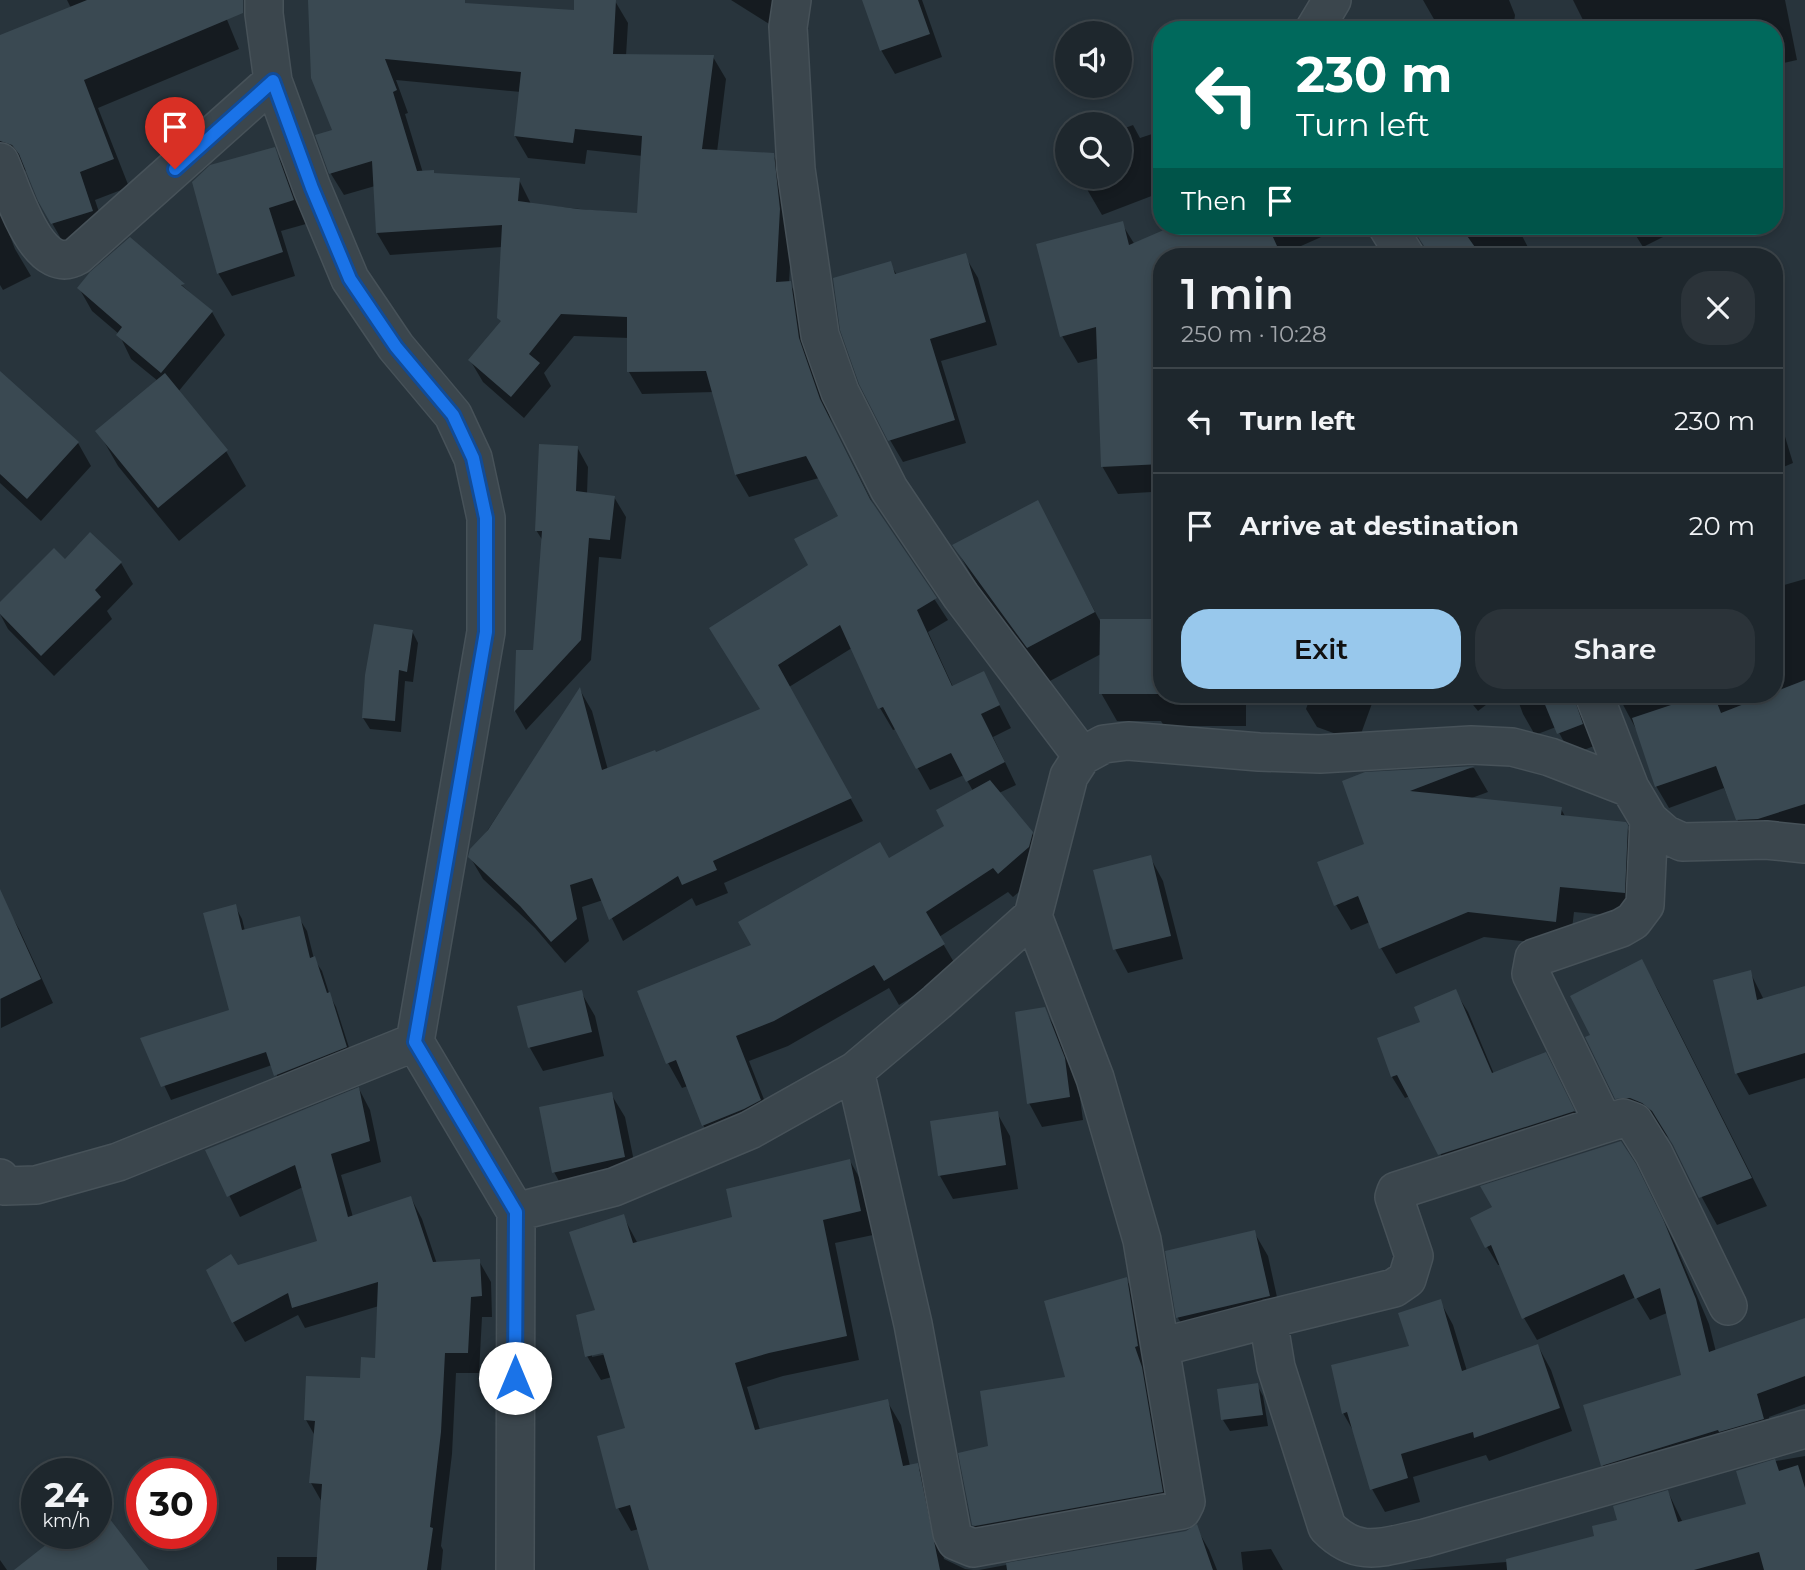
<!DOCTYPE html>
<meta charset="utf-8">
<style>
body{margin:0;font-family:Montserrat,sans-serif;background:#2b3339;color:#f1f3f6;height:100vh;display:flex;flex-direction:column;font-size:26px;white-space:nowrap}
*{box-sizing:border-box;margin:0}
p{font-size:23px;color:#a1a5aa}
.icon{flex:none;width:38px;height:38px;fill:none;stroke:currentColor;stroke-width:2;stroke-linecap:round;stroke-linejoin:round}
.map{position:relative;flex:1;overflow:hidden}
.drawer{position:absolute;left:1153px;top:248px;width:630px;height:455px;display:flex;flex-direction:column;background:#1e272d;border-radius:28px;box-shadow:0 4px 10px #0003,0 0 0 2px #3c4449}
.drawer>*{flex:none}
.top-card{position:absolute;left:1153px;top:21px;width:630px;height:214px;border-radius:28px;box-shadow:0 4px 10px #0003,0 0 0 2px #3c4449;background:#00695c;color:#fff;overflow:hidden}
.fabs{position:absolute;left:1055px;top:21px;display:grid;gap:14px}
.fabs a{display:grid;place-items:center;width:77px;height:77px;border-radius:50%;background:#1e272d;box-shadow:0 4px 10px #0003,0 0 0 2px #3c4449;font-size:35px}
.speed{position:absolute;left:21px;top:1458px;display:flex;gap:14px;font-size:35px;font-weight:700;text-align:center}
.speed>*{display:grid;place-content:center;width:91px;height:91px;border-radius:50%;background:#1e272d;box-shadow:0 4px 10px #0003,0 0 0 2px #3c4449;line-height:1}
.speed small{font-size:18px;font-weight:400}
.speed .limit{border:10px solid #d22;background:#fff;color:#111}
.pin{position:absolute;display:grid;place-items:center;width:60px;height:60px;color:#fff;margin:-72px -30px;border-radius:50% 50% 50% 0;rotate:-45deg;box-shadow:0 0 7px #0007}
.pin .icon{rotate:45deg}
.me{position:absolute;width:77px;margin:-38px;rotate:0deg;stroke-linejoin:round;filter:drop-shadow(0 0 5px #0008)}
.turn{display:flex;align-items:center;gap:24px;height:147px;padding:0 28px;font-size:32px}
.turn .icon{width:91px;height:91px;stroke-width:2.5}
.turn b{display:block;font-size:49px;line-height:60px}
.then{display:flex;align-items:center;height:66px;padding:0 28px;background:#0003;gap:14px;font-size:26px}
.round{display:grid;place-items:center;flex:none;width:74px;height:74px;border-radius:28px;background:#2b3339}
.head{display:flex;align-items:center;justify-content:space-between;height:119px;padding:0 28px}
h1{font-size:42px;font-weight:600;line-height:52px}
.primary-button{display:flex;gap:14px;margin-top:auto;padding:14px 28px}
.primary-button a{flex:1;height:80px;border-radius:28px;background:#98c8ec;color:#111;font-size:28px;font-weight:600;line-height:80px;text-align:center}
.primary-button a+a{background:#2b3339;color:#f1f3f6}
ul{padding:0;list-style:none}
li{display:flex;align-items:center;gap:21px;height:105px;padding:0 28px;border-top:2px solid #3c4449}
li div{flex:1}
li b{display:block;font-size:26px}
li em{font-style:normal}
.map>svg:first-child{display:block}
</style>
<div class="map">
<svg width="1805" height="1570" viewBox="0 0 1805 1570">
<rect width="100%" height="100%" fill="#28343c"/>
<!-- shadow -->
<path fill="#0007" fill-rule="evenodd" d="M 67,0 L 219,0 L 239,49 L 98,108 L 129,187 L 95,200 L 108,239 L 68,251 L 52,223 L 29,172 L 19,168 L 0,176 L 0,37 L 71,8 Z
M 310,0 L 446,0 L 466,5 L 575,12 L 576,0 L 615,1 L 628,23 L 626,56 L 713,57 L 726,79 L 717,152 L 773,155 L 786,177 L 792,232 L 789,283 L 803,305 L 811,362 L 832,423 L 876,510 L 948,620 L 928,632 L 953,687 L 983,673 L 1011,728 L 993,737 L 1016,785 L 999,793 L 1032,833 L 1046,858 L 1043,872 L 1013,897 L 1008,892 L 939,937 L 958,969 L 899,1005 L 889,988 L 788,1046 L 749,1061 L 774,1125 L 718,1150 L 703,1125 L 688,1086 L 682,1088 L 668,1063 L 754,946 L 946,826 L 973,791 L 964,775 L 930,790 L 896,729 L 893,730 L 880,708 L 852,648 L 789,687 L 863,821 L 724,883 L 728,893 L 696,906 L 692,898 L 623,941 L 603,900 L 582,907 L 589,941 L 565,963 L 535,928 L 483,879 L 470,857 L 580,690 L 592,711 L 608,770 L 655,754 L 762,710 L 810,566 L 841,517 L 819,478 L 749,497 L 736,475 L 714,392 L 642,394 L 629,372 L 629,338 L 574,336 L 544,373 L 551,386 L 524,418 L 483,382 L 470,360 L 502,322 L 502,247 L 390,255 L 377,233 L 375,186 L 344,195 L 331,174 L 317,136 L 335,131 ZM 396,80 L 521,92 L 515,136 L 528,158 L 585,164 L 587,150 L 643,156 L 639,215 L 531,204 L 519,180 L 423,173 L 405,114 L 408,113 Z
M 731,0 L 791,0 L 774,27 Z
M 864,0 L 922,0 L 942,57 L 895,74 L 881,50 Z
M 1423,0 L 1509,0 L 1515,15 L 1513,30 L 1490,30 L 1435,21 Z
M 1573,0 L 1785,0 L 1797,60 L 1774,65 L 1774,30 L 1588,30 Z
M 1388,19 L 1395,30 L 1370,30 Z
M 1133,125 L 1140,138 L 1158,132 L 1162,139 L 1162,192 L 1102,215 L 1088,191 L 1083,177 L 1120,177 L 1120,130 Z
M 274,149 L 287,172 L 306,224 L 281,231 L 295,276 L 232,296 L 218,273 Z
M 0,210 L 15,249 L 31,276 L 3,290 L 0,285 Z
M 1122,224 L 1135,245 L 1177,226 L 1346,226 L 1283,254 L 1284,257 L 1162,257 L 1162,695 L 1246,695 L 1246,726 L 1164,726 L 1161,721 L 1117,721 L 1101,693 L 1101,654 L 1048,682 L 974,580 L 954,545 L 1037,503 L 1100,621 L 1160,621 L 1152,492 L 1118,494 L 1102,466 L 1099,358 L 1078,363 L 1062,336 Z
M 1422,226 L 1517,226 L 1533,257 L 1428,257 L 1426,247 L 1416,230 Z
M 1630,226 L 1673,226 L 1673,232 L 1643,247 Z
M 130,239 L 212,312 L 225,335 L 178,392 L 226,451 L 246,486 L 179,541 L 118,466 L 98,431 L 158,381 L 131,359 L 119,334 L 92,311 L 79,288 Z
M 965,256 L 978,278 L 997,345 L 941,361 L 966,443 L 903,462 L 890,440 L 890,264 L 897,275 Z
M 0,373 L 78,443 L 91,466 L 41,521 L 0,483 Z
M 1774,411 L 1780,420 L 1793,463 L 1774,471 Z
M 577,447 L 588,467 L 587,494 L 614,497 L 626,517 L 621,559 L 599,557 L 591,660 L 526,730 L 515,711 L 518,652 L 534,652 L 543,541 L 536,530 Z
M 65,562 L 121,563 L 133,584 L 107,611 L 112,619 L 54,676 L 8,629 L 0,614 L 0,604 Z
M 1805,579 L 1805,829 L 1750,841 L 1737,819 L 1724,788 L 1669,808 L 1656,786 L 1637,728 L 1636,729 L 1620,699 L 1610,695 L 1585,715 L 1586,726 L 1594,746 L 1571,755 L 1556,727 L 1535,735 L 1523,714 L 1516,695 L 1774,695 L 1774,588 Z
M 412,631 L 418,643 L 413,682 L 405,681 L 401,732 L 370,729 L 363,718 Z
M 1311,695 L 1379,695 L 1377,699 L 1374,698 L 1358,742 L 1317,727 L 1306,709 Z
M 1465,695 L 1499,695 L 1478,711 Z
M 1474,768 L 1488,792 L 1469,799 L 1561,809 L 1566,818 L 1625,824 L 1641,853 L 1638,918 L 1574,912 L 1570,946 L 1484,937 L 1396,974 L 1381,948 L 1370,922 L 1351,930 L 1336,905 L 1366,845 L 1366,774 Z
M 1150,857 L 1163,881 L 1183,959 L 1128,973 L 1115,949 Z
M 6,906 L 19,929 L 53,1003 L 1,1028 L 0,908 Z
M 235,906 L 242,919 L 245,931 L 299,918 L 307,931 L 314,959 L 322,971 L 330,996 L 336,1007 L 353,1060 L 283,1088 L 272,1065 L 171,1100 L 143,1040 L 231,1011 Z
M 1642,962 L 1658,990 L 1767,1206 L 1717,1225 L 1670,1139 L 1660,1130 L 1633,1126 L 1616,1098 L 1592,1036 Z
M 1750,972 L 1764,1000 L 1805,987 L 1805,1078 L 1749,1095 L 1737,1074 L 1716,981 Z
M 1455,991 L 1468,1012 L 1494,1074 L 1557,1076 L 1585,1133 L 1452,1176 L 1410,1096 L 1405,1098 L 1392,1077 Z
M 581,992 L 595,1016 L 604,1056 L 543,1071 L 530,1048 L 520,1007 Z
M 1044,1009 L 1058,1033 L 1078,1083 L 1083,1120 L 1042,1127 L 1029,1103 Z
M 359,1089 L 370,1110 L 381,1162 L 341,1175 L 353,1217 L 411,1198 L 422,1219 L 437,1264 L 479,1261 L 491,1282 L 492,1317 L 482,1317 L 479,1373 L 456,1373 L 452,1454 L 441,1546 L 443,1550 L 441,1570 L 277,1570 L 277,1557 L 319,1557 L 323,1504 L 311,1483 L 315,1436 L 306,1420 L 362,1380 L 377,1360 L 379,1306 L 305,1328 L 298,1315 L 245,1342 L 233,1322 L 237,1267 L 319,1242 L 303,1187 L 240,1217 L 207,1151 Z
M 611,1094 L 625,1117 L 638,1181 L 567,1196 L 554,1172 Z
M 997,1113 L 1010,1136 L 1018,1189 L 953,1199 L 940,1176 Z
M 850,1161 L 863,1184 L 873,1235 L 835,1243 L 859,1360 L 783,1376 L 747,1387 L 760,1430 L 887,1401 L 901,1425 L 910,1466 L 917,1465 L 930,1488 L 944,1559 L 965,1569 L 973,1570 L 650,1570 L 639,1529 L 631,1531 L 618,1508 L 627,1429 L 612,1377 L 601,1380 L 587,1356 L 623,1216 L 638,1244 L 734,1219 ZM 611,1349 L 612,1353 L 592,1357 L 592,1354 Z
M 1648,1189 L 1675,1244 L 1709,1324 L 1716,1352 L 1805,1321 L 1805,1404 L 1769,1417 L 1776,1442 L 1616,1487 L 1603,1465 L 1683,1377 L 1667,1313 L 1650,1320 L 1636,1297 L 1537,1340 L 1524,1318 L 1501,1265 L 1498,1265 L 1484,1242 Z
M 1254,1232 L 1268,1256 L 1282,1320 L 1192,1341 L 1178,1318 L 1167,1252 Z
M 1126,1279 L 1139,1302 L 1175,1515 L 987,1548 L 973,1524 L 990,1447 L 1068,1378 Z
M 1440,1301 L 1453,1325 L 1467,1371 L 1538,1346 L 1551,1370 L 1572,1431 L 1489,1461 L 1486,1455 L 1413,1477 L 1420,1502 L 1385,1512 L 1372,1489 L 1355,1434 L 1343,1413 L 1411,1348 Z
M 1257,1385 L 1263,1396 L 1268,1426 L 1230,1431 L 1223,1420 Z
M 1805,1456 L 1805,1570 L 1408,1570 L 1506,1562 L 1596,1537 L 1668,1492 L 1683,1523 L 1748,1505 L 1738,1472 L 1776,1461 Z
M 1196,1527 L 1209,1550 L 1217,1570 L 979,1570 L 1186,1532 Z
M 1271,1549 L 1283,1570 L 1243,1570 L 1241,1552 Z
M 0,1560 L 7,1570 L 0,1570 Z"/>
<!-- building -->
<path fill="#3a4952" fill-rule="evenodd" d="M 87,0 L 243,0 L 243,13 L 84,80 L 114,159 L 80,172 L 93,211 L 51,224 L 38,201 L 19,154 L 12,145 L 0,141 L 0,35 Z
M 308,0 L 465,0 L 465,3 L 574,10 L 574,0 L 616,0 L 613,54 L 714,55 L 702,149 L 774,153 L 780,209 L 776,282 L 791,281 L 799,338 L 820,399 L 870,499 L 937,598 L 917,610 L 952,686 L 984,671 L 1000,705 L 981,714 L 1005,762 L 966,782 L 951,753 L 916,769 L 883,707 L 878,709 L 840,625 L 778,665 L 852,798 L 713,861 L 717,870 L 682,885 L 678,876 L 609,920 L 592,878 L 570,885 L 577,919 L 551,942 L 520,906 L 468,857 L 470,849 L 488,830 L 580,687 L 602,770 L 655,750 L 656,752 L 760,709 L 709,628 L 808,565 L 794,539 L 838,516 L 806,456 L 735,475 L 706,371 L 627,372 L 627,317 L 561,314 L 529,354 L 540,363 L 511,397 L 468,360 L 501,321 L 497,318 L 502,225 L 376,233 L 372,161 L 329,174 L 315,135 L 332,130 L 311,78 ZM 385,59 L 521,72 L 514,136 L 573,143 L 575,129 L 642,136 L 637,213 L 578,209 L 518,201 L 520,178 L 434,173 L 434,170 L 417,171 L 393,92 L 397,90 Z
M 862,0 L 918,0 L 930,34 L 880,51 Z
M 275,147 L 294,200 L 269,208 L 283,252 L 217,274 L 192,182 L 210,165 Z
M 1123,221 L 1129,245 L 1173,226 L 1268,226 L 1282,257 L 1162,257 L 1162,464 L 1101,467 L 1096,327 L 1060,337 L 1036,244 Z
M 1411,226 L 1460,226 L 1482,257 L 1427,257 L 1424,246 Z
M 130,237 L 185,284 L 181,285 L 213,311 L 161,373 L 116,335 L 122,327 L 77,288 L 90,272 Z
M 966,253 L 986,322 L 930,339 L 955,420 L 888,441 L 859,384 L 840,330 L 833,278 L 891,261 L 895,274 Z
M 0,371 L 79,442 L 27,499 L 0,474 Z
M 165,373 L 228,450 L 158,508 L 95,431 Z
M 539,444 L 578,446 L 576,491 L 615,496 L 610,540 L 589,538 L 581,640 L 514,712 L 516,650 L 533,650 L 542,531 L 535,531 Z
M 1038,500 L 1095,612 L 1027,648 L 952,545 Z
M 90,532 L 122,562 L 95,590 L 101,597 L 41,656 L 0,614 L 0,602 L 54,548 L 65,559 Z
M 1100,619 L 1162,619 L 1162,694 L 1099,694 Z
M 374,624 L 413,630 L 407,672 L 399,670 L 395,721 L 362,718 L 365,675 Z
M 1805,680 L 1805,804 L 1758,819 L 1736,820 L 1716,766 L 1655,787 L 1632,718 L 1683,701 L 1681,695 L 1714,695 L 1721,713 L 1767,695 L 1774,695 L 1774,692 Z
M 1541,695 L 1573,695 L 1583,724 L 1557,734 Z
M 1475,766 L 1410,791 L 1562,807 L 1561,815 L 1626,822 L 1628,825 L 1625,893 L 1560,887 L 1556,922 L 1468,912 L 1379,949 L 1358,896 L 1334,906 L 1317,862 L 1364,844 L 1342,781 L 1365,772 Z
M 990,780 L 1033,832 L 1029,847 L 998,874 L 993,868 L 926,912 L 945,944 L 884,981 L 874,965 L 774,1021 L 736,1036 L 761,1100 L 744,1109 L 702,1126 L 676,1060 L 666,1064 L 637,991 L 751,945 L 738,922 L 880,842 L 889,858 L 944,826 L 936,810 Z
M 1151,855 L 1171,936 L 1113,950 L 1093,870 Z
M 0,889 L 41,979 L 0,999 Z
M 236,904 L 242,930 L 300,916 L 310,958 L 315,956 L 327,993 L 330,992 L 347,1047 L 274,1076 L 266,1052 L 161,1087 L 140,1038 L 229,1010 L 203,913 Z
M 1642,959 L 1752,1178 L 1699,1198 L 1673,1145 L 1652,1111 L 1642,1103 L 1630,1098 L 1615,1099 L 1585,1037 L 1590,1035 L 1570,996 Z
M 1751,970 L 1757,1000 L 1805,986 L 1805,1053 L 1735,1074 L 1713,980 Z
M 1456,989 L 1492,1073 L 1546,1052 L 1575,1111 L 1438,1155 L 1397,1075 L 1391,1077 L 1377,1038 L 1420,1022 L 1414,1007 Z
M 582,990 L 592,1032 L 528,1048 L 517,1006 Z
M 1045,1007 L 1065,1058 L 1070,1097 L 1027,1104 L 1015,1012 Z
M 359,1087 L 370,1141 L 331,1154 L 348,1217 L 411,1196 L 433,1262 L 480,1259 L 482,1296 L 471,1297 L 468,1353 L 445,1353 L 441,1432 L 430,1527 L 433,1528 L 427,1570 L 316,1570 L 322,1484 L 309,1483 L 315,1421 L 304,1420 L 306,1376 L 360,1378 L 361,1357 L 375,1358 L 378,1282 L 292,1308 L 288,1293 L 232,1323 L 206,1270 L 231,1254 L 238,1265 L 317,1241 L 295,1165 L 227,1197 L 205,1150 Z
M 612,1092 L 625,1157 L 552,1173 L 539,1107 Z
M 998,1111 L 1006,1165 L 938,1176 L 930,1121 Z
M 1621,1141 L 1636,1164 L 1663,1219 L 1696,1299 L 1709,1352 L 1805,1318 L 1805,1376 L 1757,1394 L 1764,1419 L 1719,1432 L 1718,1430 L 1601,1466 L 1583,1405 L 1681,1375 L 1660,1288 L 1635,1299 L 1624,1274 L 1522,1319 L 1491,1245 L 1485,1248 L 1470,1218 L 1492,1207 L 1480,1186 Z
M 850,1159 L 861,1211 L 823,1220 L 847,1336 L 769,1353 L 735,1363 L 755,1430 L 888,1399 L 903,1466 L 918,1463 L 940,1570 L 649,1570 L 630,1505 L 616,1509 L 597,1436 L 625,1428 L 603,1353 L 585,1357 L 576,1315 L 595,1310 L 569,1232 L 624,1214 L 633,1243 L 732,1217 L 726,1189 Z
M 1255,1230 L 1270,1296 L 1176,1318 L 1165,1251 Z
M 1127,1277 L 1138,1346 L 1135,1347 L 1142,1367 L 1163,1492 L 975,1526 L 972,1525 L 958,1453 L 988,1446 L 980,1391 L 1065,1377 L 1044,1301 Z
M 1441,1299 L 1462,1371 L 1538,1344 L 1560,1408 L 1474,1438 L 1473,1432 L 1401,1454 L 1408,1478 L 1370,1490 L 1347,1412 L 1342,1414 L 1331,1365 L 1409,1346 L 1398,1313 Z
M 1258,1383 L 1263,1415 L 1221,1420 L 1217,1389 Z
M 1775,1459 L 1779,1471 L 1798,1465 L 1805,1488 L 1805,1570 L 1764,1570 L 1759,1552 L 1694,1570 L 1507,1570 L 1506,1559 L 1594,1536 L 1592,1526 L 1617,1520 L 1613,1506 L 1668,1490 L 1678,1522 L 1746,1504 L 1736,1471 Z
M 96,1501 L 149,1570 L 14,1570 L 61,1533 L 96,1533 Z
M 1197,1524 L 1213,1570 L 1007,1570 L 1006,1563 L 1186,1531 Z"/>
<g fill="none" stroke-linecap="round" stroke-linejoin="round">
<!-- street casing -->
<g stroke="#475259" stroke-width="40">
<path id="street" d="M 264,0 L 264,14 L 273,81 L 312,188 L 350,279 L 396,347 L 453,415 L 473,458 L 486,518 L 486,632 L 415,1042 L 516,1212 L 515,1570
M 792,0 L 788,27 L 796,169 L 820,335 L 840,392 L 889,489 L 961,596 L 1082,756
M 1314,30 L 1332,0
M 0,162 C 12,189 37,279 77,256 L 273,81
M 1387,226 L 1406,257
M 1594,695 L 1630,788
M 1649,820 L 1645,905 L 1633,921 L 1621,928 L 1534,958 L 1531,974 L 1604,1124 L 1396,1191 L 1394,1197 L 1414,1256 L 1407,1279 L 1394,1288 L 1268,1319 L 1276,1367 L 1327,1527 C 1359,1560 1385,1546 1425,1538 L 1805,1429
M 855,1071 L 913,1324 L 952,1533 L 956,1541 L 973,1548 L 1182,1510 L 1186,1502 L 1142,1240 L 1095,1078 L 1033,916
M 1604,1124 L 1623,1118 L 1634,1122 L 1654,1154 L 1728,1306
M 0,1178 L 5,1186 L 36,1185 L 118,1162 L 415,1042
M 516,1212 L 614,1187 L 750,1130 L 855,1071 L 937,1002 L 1033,916 L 1069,776 L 1082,756 L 1104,744 L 1128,741 L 1259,752 L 1320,754 L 1471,745 L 1512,747 L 1550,757 L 1630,788 L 1649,820 L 1665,834 L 1682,842 L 1766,840 L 1805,844
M 1161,1347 L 1268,1319"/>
</g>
<!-- street -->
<use href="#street" stroke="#3b464d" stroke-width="37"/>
</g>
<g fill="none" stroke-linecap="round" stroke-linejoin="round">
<!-- route casing -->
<g stroke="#114b97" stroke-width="18">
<path id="route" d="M 175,169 L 273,81 L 312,188 L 350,279 L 396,347 L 453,415 L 473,458 L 486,518 L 486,632 L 415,1042 L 516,1212 L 515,1378"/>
</g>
<!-- route -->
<use href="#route" stroke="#1a73e8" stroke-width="12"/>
</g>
</svg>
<div class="fabs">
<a><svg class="icon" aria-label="sound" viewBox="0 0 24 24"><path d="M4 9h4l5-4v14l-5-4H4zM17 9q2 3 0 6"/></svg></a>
<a><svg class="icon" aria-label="search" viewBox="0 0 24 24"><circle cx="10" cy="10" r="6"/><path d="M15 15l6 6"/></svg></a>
</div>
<div class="speed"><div>24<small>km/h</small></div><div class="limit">30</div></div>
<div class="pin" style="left:175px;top:169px;background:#d93025"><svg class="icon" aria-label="arrive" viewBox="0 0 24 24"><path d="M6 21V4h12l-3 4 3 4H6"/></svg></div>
<svg class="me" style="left:515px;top:1378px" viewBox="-20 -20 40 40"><circle r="19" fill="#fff"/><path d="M0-13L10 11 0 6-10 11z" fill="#1a73e8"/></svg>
<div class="top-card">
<div class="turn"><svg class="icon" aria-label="left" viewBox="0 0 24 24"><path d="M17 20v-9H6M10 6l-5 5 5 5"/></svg><div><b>230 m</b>Turn left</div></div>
<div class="then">Then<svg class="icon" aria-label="arrive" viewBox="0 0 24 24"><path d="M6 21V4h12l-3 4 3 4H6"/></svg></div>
</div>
<section class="drawer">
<div class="head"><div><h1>1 min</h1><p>250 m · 10:28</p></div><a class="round"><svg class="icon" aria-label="close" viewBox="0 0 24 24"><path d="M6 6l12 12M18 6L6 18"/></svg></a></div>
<ul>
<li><svg class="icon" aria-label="left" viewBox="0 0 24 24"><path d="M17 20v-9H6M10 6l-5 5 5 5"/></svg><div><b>Turn left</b></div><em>230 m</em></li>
<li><svg class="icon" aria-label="arrive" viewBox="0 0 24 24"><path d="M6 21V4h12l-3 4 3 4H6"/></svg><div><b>Arrive at destination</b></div><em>20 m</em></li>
</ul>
<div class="primary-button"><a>Exit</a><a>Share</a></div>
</section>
</div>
